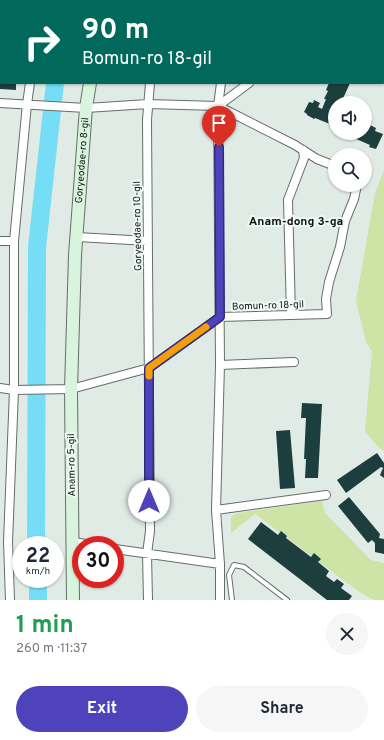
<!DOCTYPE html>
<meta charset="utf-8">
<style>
body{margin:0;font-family:Overpass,sans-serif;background:#f6f6f7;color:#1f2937;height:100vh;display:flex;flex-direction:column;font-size:15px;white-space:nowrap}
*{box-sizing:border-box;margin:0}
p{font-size:13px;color:#747a83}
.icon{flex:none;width:22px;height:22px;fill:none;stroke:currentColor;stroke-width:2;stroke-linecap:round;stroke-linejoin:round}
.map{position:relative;height:600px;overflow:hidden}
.details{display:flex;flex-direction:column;background:#fff;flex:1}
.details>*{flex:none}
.hud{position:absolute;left:0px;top:0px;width:384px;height:84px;box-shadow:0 1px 3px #0004;background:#00695c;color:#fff;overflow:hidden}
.fabs{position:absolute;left:328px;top:96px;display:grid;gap:8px}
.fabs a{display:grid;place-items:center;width:44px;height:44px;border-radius:50%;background:#fff;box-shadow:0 1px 3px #0004;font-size:20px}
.speed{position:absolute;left:12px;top:536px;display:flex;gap:8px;font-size:20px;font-weight:700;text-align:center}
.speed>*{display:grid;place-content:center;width:52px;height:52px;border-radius:50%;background:#fff;box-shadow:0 1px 3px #0004;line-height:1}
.speed small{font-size:10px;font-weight:400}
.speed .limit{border:6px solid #d22;background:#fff;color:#111}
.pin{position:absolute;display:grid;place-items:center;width:34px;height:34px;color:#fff;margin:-41px -17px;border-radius:50% 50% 50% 0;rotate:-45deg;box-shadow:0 0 4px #0007}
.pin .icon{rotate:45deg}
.me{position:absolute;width:44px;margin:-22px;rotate:0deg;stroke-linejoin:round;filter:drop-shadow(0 0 3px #0008)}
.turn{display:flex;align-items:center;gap:14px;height:84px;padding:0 16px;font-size:18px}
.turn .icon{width:52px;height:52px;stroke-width:2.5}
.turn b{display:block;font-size:28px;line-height:34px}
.round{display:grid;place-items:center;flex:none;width:42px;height:42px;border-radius:21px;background:#f6f6f7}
.summary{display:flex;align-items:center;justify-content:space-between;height:68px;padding:0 16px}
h1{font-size:24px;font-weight:700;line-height:30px;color:#1e9e55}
.button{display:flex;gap:8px;margin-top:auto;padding:8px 16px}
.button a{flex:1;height:46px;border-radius:24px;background:#4f43bb;color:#fff;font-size:16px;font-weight:700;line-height:46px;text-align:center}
.button a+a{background:#f6f6f7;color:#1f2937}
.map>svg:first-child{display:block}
</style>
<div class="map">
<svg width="384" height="600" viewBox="0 0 384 600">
<rect width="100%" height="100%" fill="#e0ebe6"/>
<!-- green -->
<path fill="#cde4a6" d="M 384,170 L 384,451 L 378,447 L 365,431 L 372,352 L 366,342 L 356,301 L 375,193 Z
M 322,501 L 325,513 L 371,560 L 384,563 L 384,600 L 374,600 L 358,591 L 255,514 L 231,533 L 231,517 L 238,513 Z"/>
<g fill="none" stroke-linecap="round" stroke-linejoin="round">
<!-- river -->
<path stroke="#75ddf5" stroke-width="18" d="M 66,1 L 66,0
M 36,545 L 37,247 L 55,83
M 38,579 L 38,600"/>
</g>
<!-- building -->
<path fill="#1c3f3e" d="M 0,83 L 16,83 L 16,90 L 0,89 Z
M 329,83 L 350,83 L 341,103 L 335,103 L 335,129 L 329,126 L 330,124 L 315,118 L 314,119 L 307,115 L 307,114 L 304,112 L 309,102 L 313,103 L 314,100 L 320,103 L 318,107 L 322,109 L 326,99 L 324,99 L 328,91 L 326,90 Z
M 365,118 L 372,121 L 370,125 L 376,128 L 375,131 L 383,134 L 376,149 L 369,147 L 370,145 L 347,135 L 346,136 L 339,133 L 365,133 Z
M 302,403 L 322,404 L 318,478 L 305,478 L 306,459 L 304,459 L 306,418 L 301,418 Z
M 290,430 L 295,488 L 280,489 L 276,431 Z
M 377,453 L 384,463 L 384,478 L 380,475 L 383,468 L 381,467 L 346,493 L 337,480 Z
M 349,497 L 380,534 L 379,538 L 384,539 L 384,554 L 375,552 L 375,543 L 372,540 L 368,543 L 338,506 Z
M 261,522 L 278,535 L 281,531 L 287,536 L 286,538 L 311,557 L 314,553 L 321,559 L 318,562 L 329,571 L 326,576 L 334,582 L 337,579 L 344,584 L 341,588 L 352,596 L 349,600 L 327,600 L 248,539 Z"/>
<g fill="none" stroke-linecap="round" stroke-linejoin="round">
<!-- lane casing -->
<g stroke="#656e6a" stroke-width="6">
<path id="lane" d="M 232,600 L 229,575 L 234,565 L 244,567 L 287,600"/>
</g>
<!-- street casing -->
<g stroke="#656e6a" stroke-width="10">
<path id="street" d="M 41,1 L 42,0
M 159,1 L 159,0
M 231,1 L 232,0
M 352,1 L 353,0
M 0,103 L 86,108 L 148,104 L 218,106 L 295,145 L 317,159 L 335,166
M 218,106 L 249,83
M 77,237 L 148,241
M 0,241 L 14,241
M 291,315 L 288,200 L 304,158 L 303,150
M 220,365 L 294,362
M 0,388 L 14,390 L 71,389 L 149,368 L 220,317 L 327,314 L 326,299 L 329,282 L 340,247 L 345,221 L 354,199 L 357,185
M 216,510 L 326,495
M 73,542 L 93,545
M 115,549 L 220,564
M 10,600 L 8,542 L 14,390 L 14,241 L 27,104 L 30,83
M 148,600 L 147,554 L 150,531 L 147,120 L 150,83
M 220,600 L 220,564 L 216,510 L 220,365 L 218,106 L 221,83"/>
</g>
<!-- secondary casing -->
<g stroke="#656e6a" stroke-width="14">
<g id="secondary">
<path d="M 103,1 L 103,0"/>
<path id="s1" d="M 73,600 L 71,389 L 75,255 L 86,108 L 90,83"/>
</g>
</g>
<!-- lane -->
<use href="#lane" stroke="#fff" stroke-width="4"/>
<!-- street -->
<use href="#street" stroke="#fff" stroke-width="8"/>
<!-- secondary -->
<use href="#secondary" stroke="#d8f4dc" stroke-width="12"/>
</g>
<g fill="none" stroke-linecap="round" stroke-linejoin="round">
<!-- route casing -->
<g stroke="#332c7a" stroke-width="10">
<path id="route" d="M 149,501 L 149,368 L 220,317 L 219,147"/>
</g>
<!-- route -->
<use href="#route" stroke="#4f43bb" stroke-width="7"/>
<!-- slow -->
<path stroke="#f59e0b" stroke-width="7" d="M 149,376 L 149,368 L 206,327"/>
</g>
<g text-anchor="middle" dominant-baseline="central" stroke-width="4" stroke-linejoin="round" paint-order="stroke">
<!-- street labels -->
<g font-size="10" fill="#0e1110" stroke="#eef8f4">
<text stroke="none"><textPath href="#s1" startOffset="440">Goryeodae-ro 8-gil</textPath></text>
<text transform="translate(138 226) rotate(-91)">Goryeodae-ro 10-gil</text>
<text transform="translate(268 306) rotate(-2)">Bomun-ro 18-gil</text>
<text transform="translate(72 465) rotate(-91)">Anam-ro 5-gil</text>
</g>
<!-- quarter labels -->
<g font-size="12" font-weight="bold" fill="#0e1110" stroke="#eef8f4">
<text x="296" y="222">Anam-dong 3-ga</text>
</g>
</g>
</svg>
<div class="fabs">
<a><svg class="icon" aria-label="sound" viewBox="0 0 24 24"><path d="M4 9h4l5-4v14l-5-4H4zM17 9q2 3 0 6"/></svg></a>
<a><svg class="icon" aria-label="search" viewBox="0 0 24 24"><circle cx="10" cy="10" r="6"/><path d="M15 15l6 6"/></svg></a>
</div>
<div class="speed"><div>22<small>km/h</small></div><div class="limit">30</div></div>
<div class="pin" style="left:219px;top:147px;background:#d93025"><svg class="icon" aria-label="arrive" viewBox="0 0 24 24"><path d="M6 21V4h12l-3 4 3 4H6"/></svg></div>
<svg class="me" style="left:149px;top:501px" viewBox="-20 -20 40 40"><circle r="19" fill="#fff"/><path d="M0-13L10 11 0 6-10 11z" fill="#4f43bb"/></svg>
<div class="hud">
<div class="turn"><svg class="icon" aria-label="right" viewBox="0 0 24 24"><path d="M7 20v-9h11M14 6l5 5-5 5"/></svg><div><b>90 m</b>Bomun-ro 18-gil</div></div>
</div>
</div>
<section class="details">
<div class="summary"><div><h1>1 min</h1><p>260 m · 11:37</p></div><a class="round"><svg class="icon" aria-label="close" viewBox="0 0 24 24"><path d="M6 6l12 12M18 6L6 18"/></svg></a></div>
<div class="button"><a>Exit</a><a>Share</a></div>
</section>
